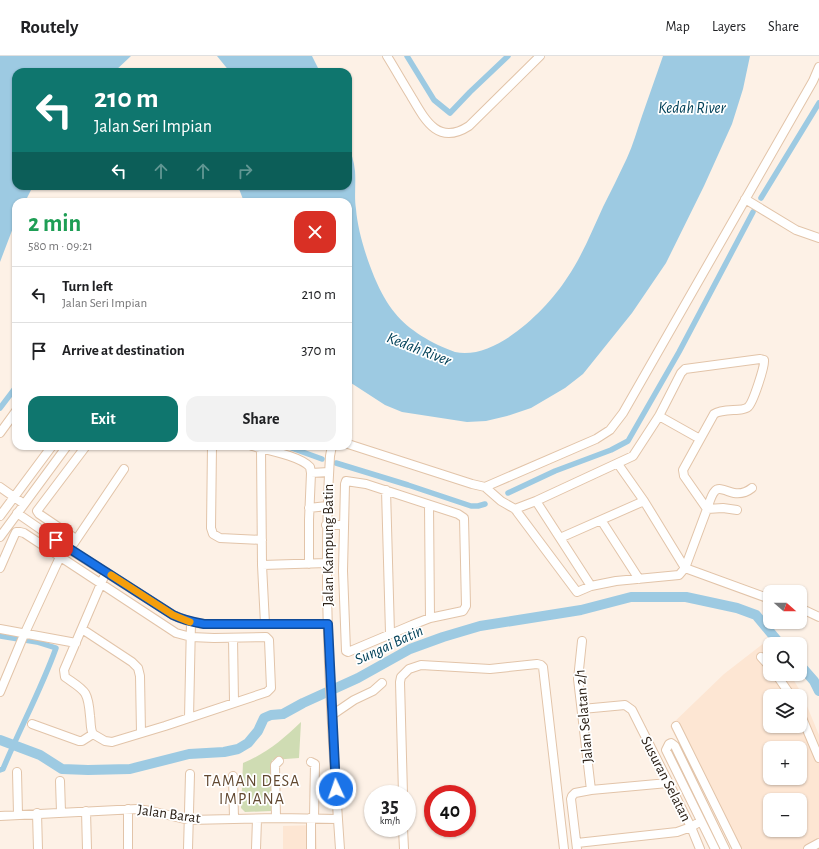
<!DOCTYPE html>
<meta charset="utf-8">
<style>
body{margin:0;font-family:"Alegreya Sans",sans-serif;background:#f2f2f2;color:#202124;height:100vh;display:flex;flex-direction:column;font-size:15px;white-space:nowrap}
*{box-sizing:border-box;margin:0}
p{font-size:13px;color:#757577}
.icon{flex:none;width:22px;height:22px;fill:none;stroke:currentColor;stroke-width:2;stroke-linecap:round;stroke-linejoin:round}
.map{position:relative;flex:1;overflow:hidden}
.details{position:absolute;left:12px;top:142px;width:340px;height:252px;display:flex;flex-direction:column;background:#fff;border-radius:12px;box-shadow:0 1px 3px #0004}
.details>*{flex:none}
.banner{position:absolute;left:12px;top:12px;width:340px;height:122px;border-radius:12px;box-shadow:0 1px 3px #0004;background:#0f766e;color:#fff;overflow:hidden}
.needle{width:26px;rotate:110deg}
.controls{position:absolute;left:763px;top:529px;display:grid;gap:8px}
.controls a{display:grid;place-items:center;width:44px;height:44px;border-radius:8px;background:#fff;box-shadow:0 1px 3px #0004;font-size:20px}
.speed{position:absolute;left:364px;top:729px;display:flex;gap:8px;font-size:20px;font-weight:700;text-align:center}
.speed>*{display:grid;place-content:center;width:52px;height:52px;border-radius:50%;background:#fff;box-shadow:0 1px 3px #0004;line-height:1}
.speed small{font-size:10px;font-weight:400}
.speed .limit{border:6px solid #d22;background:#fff;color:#111}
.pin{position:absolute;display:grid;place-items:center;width:34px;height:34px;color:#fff;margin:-17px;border-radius:8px;box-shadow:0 2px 6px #0006}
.me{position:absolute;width:44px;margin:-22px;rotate:357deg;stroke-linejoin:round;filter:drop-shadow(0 0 3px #0008)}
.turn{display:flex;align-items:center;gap:14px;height:84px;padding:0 16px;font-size:18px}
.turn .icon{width:52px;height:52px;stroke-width:2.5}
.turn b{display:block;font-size:28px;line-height:34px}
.lanes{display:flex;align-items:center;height:38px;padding:0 16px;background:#0003;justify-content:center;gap:20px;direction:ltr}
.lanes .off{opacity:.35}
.round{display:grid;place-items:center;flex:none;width:42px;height:42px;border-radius:12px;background:#f2f2f2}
.summary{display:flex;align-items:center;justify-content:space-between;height:68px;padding:0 16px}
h1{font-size:24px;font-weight:700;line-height:30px;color:#1e9e55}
.button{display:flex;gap:8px;margin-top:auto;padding:8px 16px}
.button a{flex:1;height:46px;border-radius:12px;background:#0f766e;color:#fff;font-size:16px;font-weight:700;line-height:46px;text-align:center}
.button a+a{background:#f2f2f2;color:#202124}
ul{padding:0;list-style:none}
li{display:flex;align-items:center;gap:12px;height:56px;padding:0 16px;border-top:1px solid #e0e0e0}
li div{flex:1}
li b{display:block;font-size:15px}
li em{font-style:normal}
header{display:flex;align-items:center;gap:24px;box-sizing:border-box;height:56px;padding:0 20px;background:#fff;border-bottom:1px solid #e0e0e0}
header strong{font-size:19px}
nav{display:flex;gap:22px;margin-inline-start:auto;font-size:14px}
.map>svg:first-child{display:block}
</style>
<header>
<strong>Routely</strong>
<nav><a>Map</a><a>Layers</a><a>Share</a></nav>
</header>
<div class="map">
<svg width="819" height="793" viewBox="0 0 819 793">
<rect width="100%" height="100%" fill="#fdf1e6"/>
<!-- built -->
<path fill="#fde6d3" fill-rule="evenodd" d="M 768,584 L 772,588 L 770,588 L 770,618 L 790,618 L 802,638 L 819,679 L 819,793 L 732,793 L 670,670 L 724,618 ZM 770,640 L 800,640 L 800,670 L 770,670 ZM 770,692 L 800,692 L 800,722 L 770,722 ZM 770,744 L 800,744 L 800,774 L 770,774 Z
M 316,769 L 317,793 L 283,793 L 283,770 Z"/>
<!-- green -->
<path fill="#cfdcb3" d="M 301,666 L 299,702 L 272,704 L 273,752 L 271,755 L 245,756 L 241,752 L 243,707 C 267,697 282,684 301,666 Z"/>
<!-- water -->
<path fill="#9dcae2" d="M 0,0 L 131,0 L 114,16 L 16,16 L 16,130 L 33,130 L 25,146 L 16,146 L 16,164 L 0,206 Z
M 217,0 L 312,0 L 320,16 L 230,16 Z
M 663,0 L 750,0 L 743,33 L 732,68 L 704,130 L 666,207 L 632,257 L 583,318 L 565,332 L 531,352 L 507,360 L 486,365 L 467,366 L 402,356 L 385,349 L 348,325 L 348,146 L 244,146 L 238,130 L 348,130 L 348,87 C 351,97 354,105 355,115 C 356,128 354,141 356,153 C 358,179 371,218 384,241 C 397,264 414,277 438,289 C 443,291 449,294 455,296 C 496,305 547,253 567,222 C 582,200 592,175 603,151 C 611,135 619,119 627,102 C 633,89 637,74 642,60 C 649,40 656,20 663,0 Z"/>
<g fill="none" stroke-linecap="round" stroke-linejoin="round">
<!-- canal -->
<path stroke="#9dcae2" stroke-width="5.5" d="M 407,0 L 434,44 L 450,57 L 470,36 L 508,0
M 761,142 L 819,47
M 0,352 L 16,331
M 286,390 L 322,403
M 336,407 L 408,429 L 471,450 L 478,450 L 485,448
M 508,437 L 555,415 L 611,394 L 628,385 L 679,296 L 753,156
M 0,580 L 37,586 L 56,592 C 41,634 20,672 3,713 L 0,714"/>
<!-- river -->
<path stroke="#9dcae2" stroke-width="10" d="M 800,609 L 814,625 L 819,635
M 0,684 L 40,699 L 62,713 L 88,714 L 130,713 L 189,698 L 224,696 L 238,693 L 248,687 L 258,675 L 264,662 L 271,659 L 283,658 L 303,647 L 358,622 L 410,593 L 443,581 L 480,570 L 581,554 L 631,541 L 686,541 L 737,552 L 756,559 L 780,588"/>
<!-- minor casing -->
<g stroke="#e2c4a9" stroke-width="10">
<path id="minor" d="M 387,0 C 395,13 403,27 411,40 C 425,64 438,90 469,70 L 540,0
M 745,143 L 796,174 L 819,182
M 659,360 L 700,383
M 0,377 L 16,355
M 348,388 L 472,428 L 485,431 L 596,383 L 610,374 L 623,357 L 813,25 L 819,11
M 212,390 L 211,472 L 213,478 L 220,482 L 262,484
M 252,390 C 267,394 300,400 310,411 L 311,417 L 309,464 L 309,508
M 332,390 L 330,400 C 322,531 331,662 340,793
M 261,393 L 262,509 L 265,568
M 618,408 L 644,445 L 685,512
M 311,417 L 329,416
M 346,425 L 366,428 L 458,458 L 464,462 L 466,550 L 463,555 L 430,562 L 412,569 L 348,596 L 346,595 L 343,515 L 345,428 Z
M 0,431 L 24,448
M 485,431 L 501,445 L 515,453 L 577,536 L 591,530 L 616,525 L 679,519 L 685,512 L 707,453 L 684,420 L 683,414 L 714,358 C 723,352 743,356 748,351 C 753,347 765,310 764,304 L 760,303 L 685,313 L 681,317 L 659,360 L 633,400 L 536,445 L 515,453
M 386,434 L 390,577
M 536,445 L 591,530
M 429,449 L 430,562
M 309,452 L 327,450
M 737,454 L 723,452 L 707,453 C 709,448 711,439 715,435 C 719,430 728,436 734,437 C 740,438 747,436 752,432
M 17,457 L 69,493 L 173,559 C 183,564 193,567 204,568 L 328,568
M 0,460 L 52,390
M 601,464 L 639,523
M 326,469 L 344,469
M 0,481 L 67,390
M 560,482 L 644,445
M 76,483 L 39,458 L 37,455 L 86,390
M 74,487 L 124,413
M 262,509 L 327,507
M 0,512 L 14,480 L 16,476 L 20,476 L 24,477 L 176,577 L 191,581 L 214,582 L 266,581 L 269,584 L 271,632 L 267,636 L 165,670 L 112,686 L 105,685 L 93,678 C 90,673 91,666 90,660 C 88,634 85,635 65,621 L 64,614 C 78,582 92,549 106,516
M 685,512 L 770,543
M 800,552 L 819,561
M 0,573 L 76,587
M 82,573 L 132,606 L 138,612 L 140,620 L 141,677
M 233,582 L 234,646
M 582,585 L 578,623 L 591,734
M 761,601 L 770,611
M 776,618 L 791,640
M 0,636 L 23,581 L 60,501
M 582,653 L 625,649 L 632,654 L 691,771 L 700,793
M 800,657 L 819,702
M 332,659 L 354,644 L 373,635 L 382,627
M 189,662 L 191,566
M 32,668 L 79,685 L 82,685 L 93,678
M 676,670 L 737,793
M 311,706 L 315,708 L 314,762
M 17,716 L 18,758
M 233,720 L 234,763
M 60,725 L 61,756
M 403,738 L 400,626 L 401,621 L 409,613 L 421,609 L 490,613 L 537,608 L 541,609 L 543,611 L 564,793
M 128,753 L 128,793
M 86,755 L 87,793
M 37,757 L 38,793
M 0,760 L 137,753 L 151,755 L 189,764 L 276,762 L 338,763
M 276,762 L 275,709 L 279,705
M 311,762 L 311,793
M 403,772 L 404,793
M 577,787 L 677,776 L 691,771 L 701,765
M 188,793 L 190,718
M 256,793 L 257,763
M 577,793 L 571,743 L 572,740 L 575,737 L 591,734 L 668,727
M 715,793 L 666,694 L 669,688 L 671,687 L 675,690 L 725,793
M 808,793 L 819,787"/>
</g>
<!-- minor -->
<use href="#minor" stroke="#fff" stroke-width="8"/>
</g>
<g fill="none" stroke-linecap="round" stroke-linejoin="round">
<!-- route casing -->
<g stroke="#114b97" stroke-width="10">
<path id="route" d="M 56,484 L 173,559 C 183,564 193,566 204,568 L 328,568 L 336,733"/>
</g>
<!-- route -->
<use href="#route" stroke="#1a73e8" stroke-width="7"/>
<!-- slow -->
<path stroke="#f59e0b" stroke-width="7" d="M 111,519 L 173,559 L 190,566"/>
</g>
<g text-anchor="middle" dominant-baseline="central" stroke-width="3.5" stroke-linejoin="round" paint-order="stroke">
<!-- street labels -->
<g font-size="15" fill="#2d2218" stroke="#fff">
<text transform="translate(328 489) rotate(-90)">Jalan Kampung Batin</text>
<text transform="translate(584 660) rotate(-95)">Jalan Selatan 2/1</text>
<text transform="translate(666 723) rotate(63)">Susuran Selatan</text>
<text transform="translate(169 758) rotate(8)">Jalan Barat</text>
</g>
<!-- water labels -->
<g font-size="16" font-style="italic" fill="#004058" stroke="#fff">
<text x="692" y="52">Kedah River</text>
<text transform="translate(419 293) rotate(21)">Kedah River</text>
<text transform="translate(389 589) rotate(-25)">Sungai Batin</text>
</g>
<!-- neighbourhood labels -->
<g font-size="16" letter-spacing="1" fill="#624931" stroke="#fff">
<text x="252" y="725">TAMAN DESA<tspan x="252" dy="18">IMPIANA</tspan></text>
</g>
</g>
</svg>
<div class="controls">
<a><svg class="needle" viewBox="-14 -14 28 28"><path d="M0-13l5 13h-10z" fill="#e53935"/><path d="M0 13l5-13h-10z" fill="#757577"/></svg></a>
<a><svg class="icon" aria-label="search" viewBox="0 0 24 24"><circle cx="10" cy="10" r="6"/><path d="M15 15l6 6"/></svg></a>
<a><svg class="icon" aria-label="layers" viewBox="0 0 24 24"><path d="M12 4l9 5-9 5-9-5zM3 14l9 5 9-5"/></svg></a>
<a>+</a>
<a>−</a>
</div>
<div class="speed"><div>35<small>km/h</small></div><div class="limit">40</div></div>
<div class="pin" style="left:56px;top:484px;background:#d93025"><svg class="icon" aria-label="arrive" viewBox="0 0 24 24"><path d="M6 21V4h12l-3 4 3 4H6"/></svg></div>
<svg class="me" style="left:336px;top:733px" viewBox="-20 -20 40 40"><circle r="17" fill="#1a73e8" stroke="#fff" stroke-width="3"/><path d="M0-11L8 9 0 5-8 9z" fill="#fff"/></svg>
<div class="banner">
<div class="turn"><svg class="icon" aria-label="left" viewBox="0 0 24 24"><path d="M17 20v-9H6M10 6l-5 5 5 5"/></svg><div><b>210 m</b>Jalan Seri Impian</div></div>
<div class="lanes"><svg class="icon" aria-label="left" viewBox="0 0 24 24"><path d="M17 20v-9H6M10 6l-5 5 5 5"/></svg><svg class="icon off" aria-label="ahead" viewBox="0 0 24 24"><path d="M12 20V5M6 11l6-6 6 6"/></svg><svg class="icon off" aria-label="ahead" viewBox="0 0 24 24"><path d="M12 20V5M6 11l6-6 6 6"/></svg><svg class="icon off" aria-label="right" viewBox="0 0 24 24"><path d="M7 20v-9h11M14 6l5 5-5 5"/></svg></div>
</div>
<section class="details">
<div class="summary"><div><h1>2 min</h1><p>580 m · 09:21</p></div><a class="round" style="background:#d93025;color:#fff"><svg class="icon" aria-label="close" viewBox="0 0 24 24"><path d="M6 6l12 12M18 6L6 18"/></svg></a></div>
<ul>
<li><svg class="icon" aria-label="left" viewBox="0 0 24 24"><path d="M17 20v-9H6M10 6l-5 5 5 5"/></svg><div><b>Turn left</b><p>Jalan Seri Impian</p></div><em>210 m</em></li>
<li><svg class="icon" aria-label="arrive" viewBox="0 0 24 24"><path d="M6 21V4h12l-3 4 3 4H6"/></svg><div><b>Arrive at destination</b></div><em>370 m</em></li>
</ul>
<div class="button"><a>Exit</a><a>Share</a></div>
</section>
</div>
